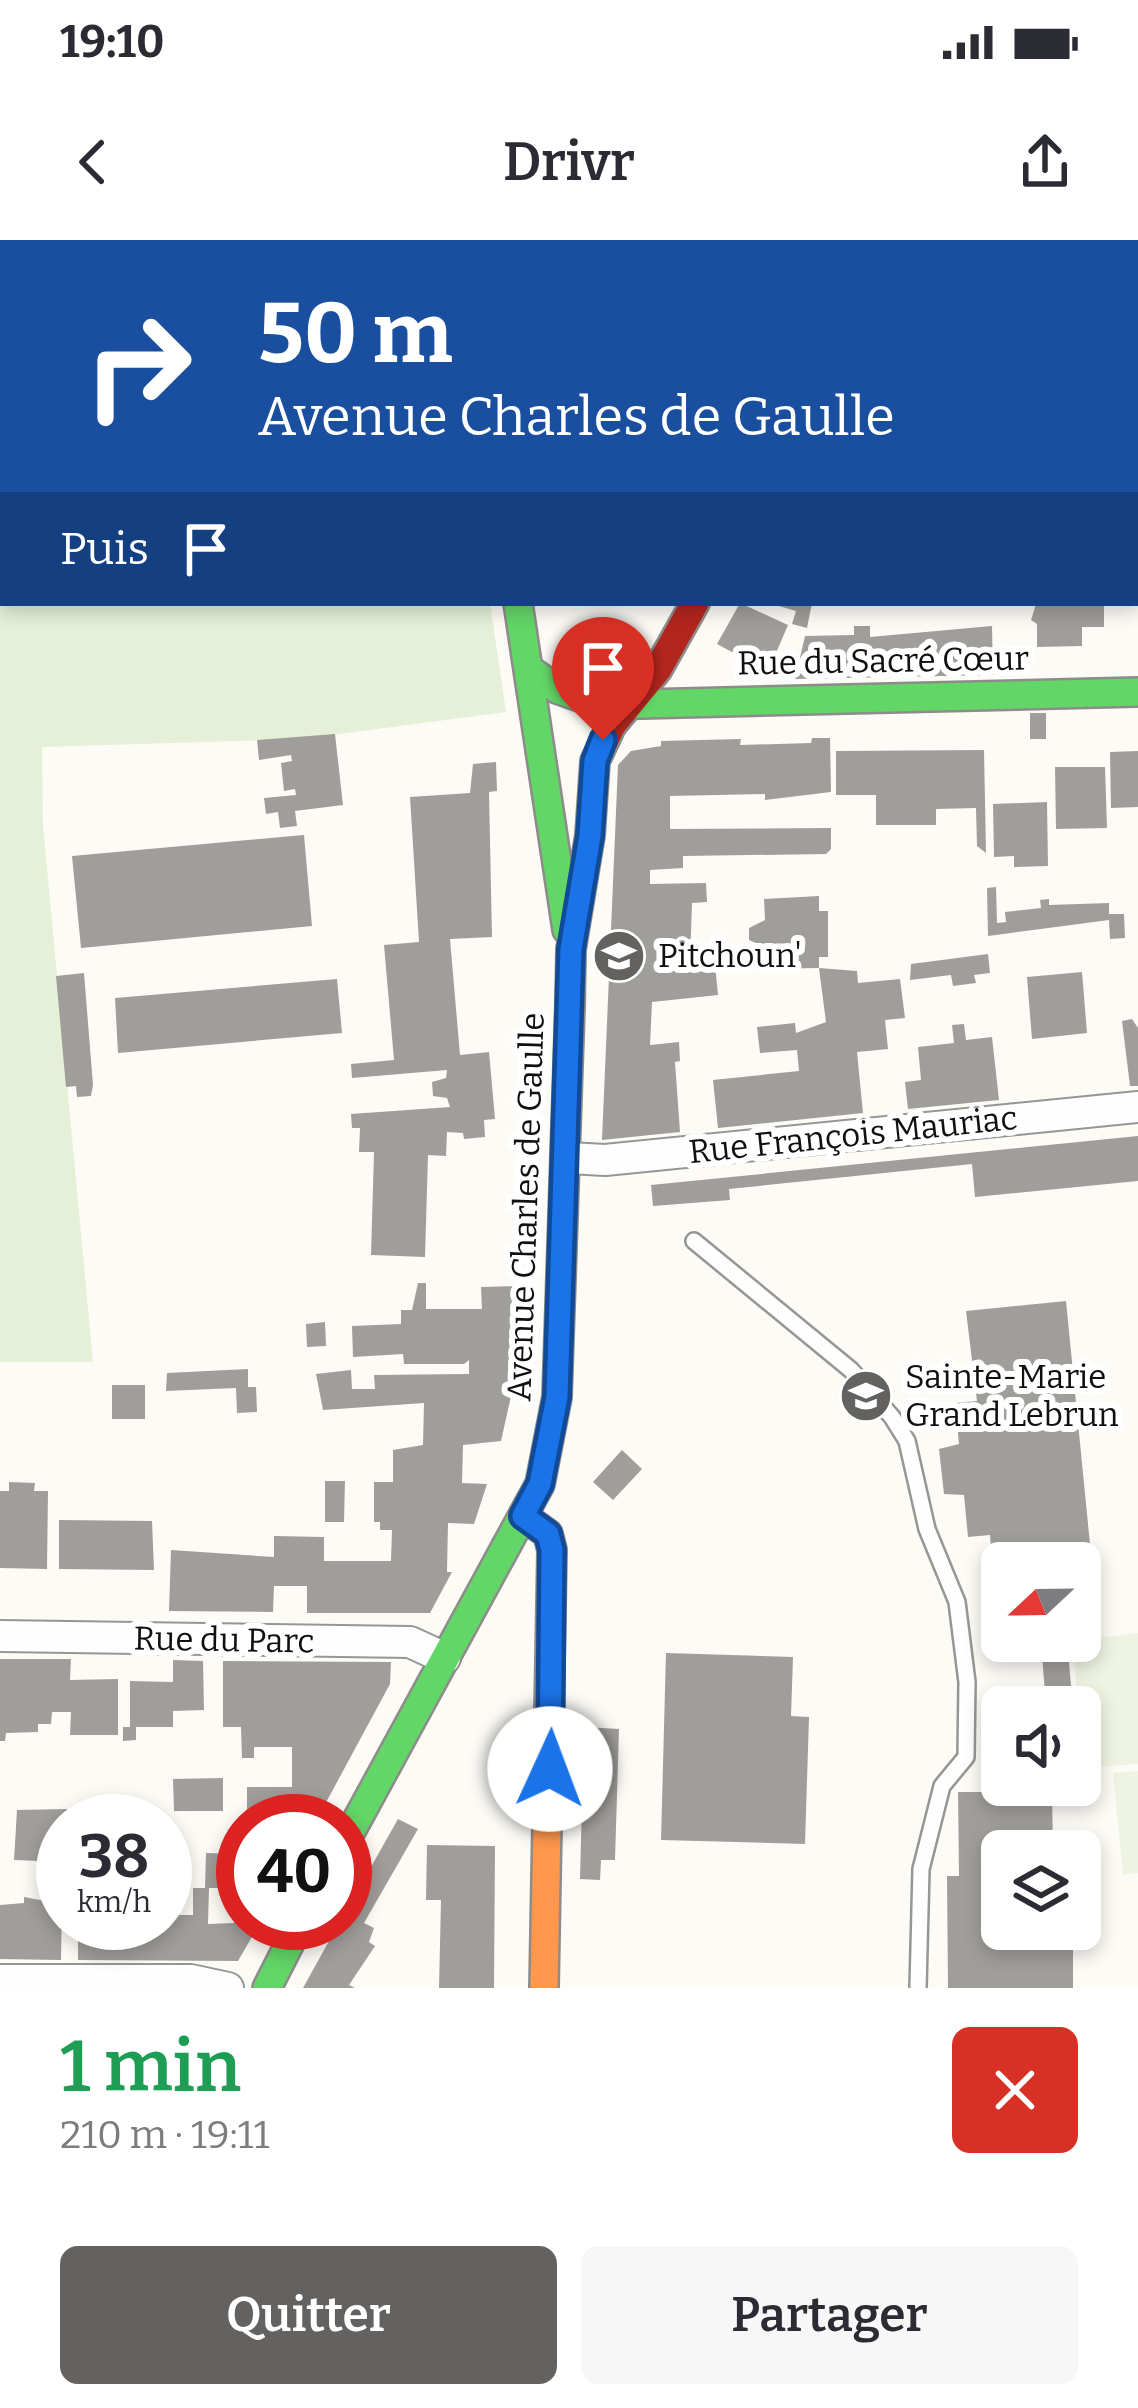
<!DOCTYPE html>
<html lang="fr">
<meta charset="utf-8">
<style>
body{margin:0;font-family:Bitter,serif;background:#f7f7f7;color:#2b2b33;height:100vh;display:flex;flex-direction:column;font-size:45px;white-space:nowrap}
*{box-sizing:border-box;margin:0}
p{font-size:39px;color:#7c7c81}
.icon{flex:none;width:66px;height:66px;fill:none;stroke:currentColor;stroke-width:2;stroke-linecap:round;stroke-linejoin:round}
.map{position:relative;height:1748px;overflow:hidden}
.side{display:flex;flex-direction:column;background:#fff;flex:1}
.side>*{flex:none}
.top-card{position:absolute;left:0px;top:0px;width:1140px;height:366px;box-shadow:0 6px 18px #0003;background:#1a4fa0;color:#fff;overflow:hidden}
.needle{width:78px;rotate:248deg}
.buttons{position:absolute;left:981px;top:1302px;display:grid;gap:24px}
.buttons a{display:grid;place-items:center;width:120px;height:120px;border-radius:18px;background:#fff;box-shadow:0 6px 18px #0003;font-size:60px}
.speed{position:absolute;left:36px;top:1554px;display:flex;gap:24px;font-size:60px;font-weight:700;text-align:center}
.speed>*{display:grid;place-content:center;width:156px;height:156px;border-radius:50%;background:#fff;box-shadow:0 6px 18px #0003;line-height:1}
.speed small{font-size:30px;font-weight:400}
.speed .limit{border:18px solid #d22;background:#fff;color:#111}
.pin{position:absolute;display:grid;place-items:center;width:102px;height:102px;color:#fff;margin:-123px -51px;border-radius:50% 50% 50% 0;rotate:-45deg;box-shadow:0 0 12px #0007}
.pin .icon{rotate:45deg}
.me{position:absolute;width:132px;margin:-66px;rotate:2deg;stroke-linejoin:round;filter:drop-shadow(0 0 9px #0008)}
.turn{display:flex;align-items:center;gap:42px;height:252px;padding:0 60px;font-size:54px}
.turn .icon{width:156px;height:156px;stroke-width:2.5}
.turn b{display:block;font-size:84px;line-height:102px}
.then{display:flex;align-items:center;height:114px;padding:0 60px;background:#0003;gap:24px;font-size:45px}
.round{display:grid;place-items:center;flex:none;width:126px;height:126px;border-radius:18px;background:#f7f7f7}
.headline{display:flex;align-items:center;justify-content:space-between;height:204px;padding:0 60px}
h1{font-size:72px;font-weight:600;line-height:90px;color:#1e9e55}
.button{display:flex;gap:24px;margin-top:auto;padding:24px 60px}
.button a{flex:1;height:138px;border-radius:18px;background:#636260;color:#fff;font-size:48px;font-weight:600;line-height:138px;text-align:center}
.button a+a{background:#f7f7f7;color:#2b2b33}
.status{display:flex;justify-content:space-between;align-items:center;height:84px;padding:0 60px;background:#fff;direction:ltr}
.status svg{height:33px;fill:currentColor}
header{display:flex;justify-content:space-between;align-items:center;height:156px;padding:0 60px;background:#fff;font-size:54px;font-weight:600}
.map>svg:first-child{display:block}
</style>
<div class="status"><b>19:10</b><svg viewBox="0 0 49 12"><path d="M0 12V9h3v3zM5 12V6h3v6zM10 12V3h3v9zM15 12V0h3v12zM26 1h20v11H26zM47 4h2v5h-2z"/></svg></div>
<header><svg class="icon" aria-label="back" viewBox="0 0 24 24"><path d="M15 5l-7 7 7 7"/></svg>Drivr<svg class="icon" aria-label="share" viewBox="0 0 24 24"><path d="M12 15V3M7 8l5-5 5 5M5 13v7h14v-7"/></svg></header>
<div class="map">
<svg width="1138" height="1748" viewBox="0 0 1138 1748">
<rect width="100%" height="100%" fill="#fcfbf6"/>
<!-- green -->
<path fill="#e6f0d8" d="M 0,0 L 434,0 L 3,3 L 3,363 L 490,363 L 506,472 L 302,499 L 42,507 L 43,585 L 93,1122 L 0,1122 Z"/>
<!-- pitch -->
<path fill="#eff4e2" d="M 1138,1393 L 1138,1524 L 1082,1528 L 1073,1401 Z
M 1138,1531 L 1138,1633 L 1123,1635 L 1113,1533 Z"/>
<!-- building -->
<path fill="#a09e9b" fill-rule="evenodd" d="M 740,363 L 788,385 L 770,427 L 760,427 L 717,404 Z
M 812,363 L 807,388 L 792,384 L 796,371 L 772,364 Z
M 1067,363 L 1104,363 L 1104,387 L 1082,387 L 1082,406 L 1037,407 L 1037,384 L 1031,380 L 1036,364 Z
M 854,386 L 870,386 L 870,397 L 992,386 L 993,435 L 795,439 L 805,396 L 854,395 Z
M 1030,473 L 1046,473 L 1046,499 L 1030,499 Z
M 335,494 L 343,565 L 295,571 L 297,586 L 280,588 L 278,572 L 266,574 L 264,558 L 296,555 L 295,549 L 284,551 L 281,523 L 292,521 L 291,515 L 259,520 L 257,500 Z
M 812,498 L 830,498 L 831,552 L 765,560 L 765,554 L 670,556 L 670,589 L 831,588 L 831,609 L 826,614 L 683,616 L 683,628 L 650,630 L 650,644 L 706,643 L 707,662 L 692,663 L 690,722 L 715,724 L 718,755 L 652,762 L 650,805 L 679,802 L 680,821 L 675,822 L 680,892 L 602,900 L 618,525 L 631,511 L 661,506 L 661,501 L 741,499 L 740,505 L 811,503 Z
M 984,510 L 986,613 L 977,606 L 976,568 L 936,569 L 936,585 L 876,585 L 876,555 L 836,555 L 836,511 Z
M 1138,511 L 1138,567 L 1111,568 L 1110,512 Z
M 496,522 L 497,551 L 489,552 L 492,697 L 450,699 L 460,815 L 489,812 L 495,879 L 484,880 L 485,897 L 464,899 L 463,893 L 447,892 L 446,916 L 428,915 L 425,1017 L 371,1015 L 374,912 L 359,912 L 360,888 L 352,888 L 351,874 L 450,867 L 447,858 L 433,856 L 432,842 L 446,838 L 447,830 L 352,838 L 351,824 L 394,820 L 384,705 L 419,702 L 410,557 L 470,553 L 473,524 Z
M 1055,527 L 1105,527 L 1107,588 L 1056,589 Z
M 1047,562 L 1048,626 L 1014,627 L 1014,616 L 994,617 L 993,564 Z
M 304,595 L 312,686 L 81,708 L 72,616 Z
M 996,647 L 997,683 L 1006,682 L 1005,672 L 1041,668 L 1040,660 L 1049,659 L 1049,665 L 1109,663 L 1109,674 L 1124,674 L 1125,698 L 1110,699 L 1109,680 L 988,696 L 987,648 Z
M 819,656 L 819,671 L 828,671 L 828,717 L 819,717 L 819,728 L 765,729 L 765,707 L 749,700 L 749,688 L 765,680 L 764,659 Z
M 988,714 L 990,733 L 974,735 L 976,743 L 953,746 L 951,735 L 910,740 L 911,724 Z
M 819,728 L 857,731 L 858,743 L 900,739 L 905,778 L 885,780 L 888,809 L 857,812 L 863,873 L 718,888 L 713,840 L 799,831 L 797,810 L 760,813 L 757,787 L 795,783 L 796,793 L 826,782 Z
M 1082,732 L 1087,793 L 1032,799 L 1027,737 Z
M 84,733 L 93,845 L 91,856 L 77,857 L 76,846 L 66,847 L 56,736 Z
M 337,739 L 342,793 L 118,813 L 115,758 Z
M 1132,779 L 1138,788 L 1138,846 L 1130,846 L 1122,781 Z
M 964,784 L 966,800 L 992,797 L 999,860 L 908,869 L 905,842 L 921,840 L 918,807 L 954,803 L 952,785 Z
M 1138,896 L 1138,941 L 975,957 L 972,924 L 729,949 L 730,960 L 653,966 L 651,945 Z
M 418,1043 L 426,1043 L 426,1069 L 482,1069 L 481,1047 L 522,1046 L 516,1134 L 501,1201 L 463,1205 L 462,1243 L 487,1244 L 474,1284 L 448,1283 L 447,1332 L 452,1332 L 430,1373 L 307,1373 L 307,1346 L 274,1346 L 273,1372 L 169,1371 L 171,1310 L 274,1317 L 274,1296 L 324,1297 L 324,1321 L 391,1321 L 392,1290 L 380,1290 L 380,1282 L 374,1282 L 374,1242 L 393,1242 L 393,1210 L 423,1205 L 424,1163 L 323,1170 L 316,1134 L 351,1130 L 352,1149 L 375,1149 L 374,1135 L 469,1134 L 469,1120 L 464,1124 L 404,1124 L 403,1114 L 353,1117 L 352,1086 L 401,1084 L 401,1070 L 412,1070 Z
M 1066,1061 L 1097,1375 L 1080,1376 L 1080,1323 L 1002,1323 L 1002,1384 L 997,1384 L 990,1295 L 968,1297 L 964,1255 L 944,1254 L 939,1209 L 959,1204 L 955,1163 L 977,1161 L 966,1071 Z
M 325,1082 L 326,1106 L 307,1107 L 306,1084 Z
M 248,1129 L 248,1147 L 256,1147 L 257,1172 L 237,1173 L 236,1148 L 166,1151 L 167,1133 Z
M 112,1145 L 145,1145 L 145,1179 L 112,1179 Z
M 622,1210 L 642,1229 L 613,1260 L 593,1242 Z
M 325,1241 L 345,1241 L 344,1282 L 325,1282 Z
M 9,1242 L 35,1243 L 34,1251 L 48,1251 L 47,1329 L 0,1328 L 0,1251 L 9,1251 Z
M 59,1280 L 152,1281 L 154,1330 L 59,1329 Z
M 1041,1401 L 1067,1401 L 1073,1467 L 1046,1467 Z
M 666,1413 L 793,1417 L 791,1476 L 809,1477 L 805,1604 L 661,1600 Z
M 0,1419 L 71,1419 L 70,1440 L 118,1439 L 118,1495 L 70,1495 L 71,1472 L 52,1472 L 51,1484 L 38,1484 L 38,1492 L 6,1493 L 5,1501 L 0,1501 Z
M 173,1420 L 203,1421 L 204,1470 L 173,1471 L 173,1487 L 136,1487 L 136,1500 L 123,1501 L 123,1487 L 130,1487 L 130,1441 L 173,1442 Z
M 223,1421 L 391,1422 L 390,1444 L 316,1581 L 247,1581 L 247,1547 L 292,1547 L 292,1507 L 254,1507 L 254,1518 L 242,1518 L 241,1487 L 223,1487 Z
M 584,1487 L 619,1489 L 615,1620 L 601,1620 L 600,1640 L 580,1639 Z
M 223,1538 L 223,1571 L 174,1571 L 173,1539 Z
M 1002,1541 L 1023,1552 L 1052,1552 L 1053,1611 L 1002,1611 L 1002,1689 L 1073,1689 L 1073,1748 L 948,1748 L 947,1636 L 959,1636 L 958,1552 L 987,1552 Z
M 67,1569 L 63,1622 L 14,1620 L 17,1570 Z
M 398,1579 L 418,1589 L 364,1683 L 374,1688 L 369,1702 L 375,1706 L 349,1745 L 355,1748 L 303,1748 L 339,1683 L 345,1683 L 345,1673 Z
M 427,1605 L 495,1606 L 494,1748 L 439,1748 L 441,1660 L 426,1660 Z
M 206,1613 L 243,1614 L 243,1683 L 260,1683 L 238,1721 L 78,1720 L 78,1683 L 165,1683 L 165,1675 L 193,1675 L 193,1648 L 205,1648 ZM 209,1648 L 234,1648 L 234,1683 L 208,1684 Z
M 24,1657 L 62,1664 L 61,1720 L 0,1719 L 0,1665 L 24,1663 Z"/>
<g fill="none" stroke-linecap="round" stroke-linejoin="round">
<!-- lane casing -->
<g stroke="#969694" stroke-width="20">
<path id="lane" d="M 694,1001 L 851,1130 L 892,1177 L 907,1201 L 927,1289 L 957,1362 L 967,1442 L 966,1517 L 942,1546 L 921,1629 L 918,1748"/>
</g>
<!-- street casing -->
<g stroke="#969694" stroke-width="34">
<path id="street" d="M 569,918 L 605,920 L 1138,867
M 0,1396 L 410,1402 L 445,1418
M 0,1740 L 191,1740 L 228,1748"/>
</g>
<!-- fast casing -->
<g stroke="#8d8c8a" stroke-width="32">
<path id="fast" d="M 459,0 L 459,3
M 894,3 L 896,0
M 518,363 L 567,690
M 530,430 L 557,449 L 602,465 L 1138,452
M 345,1602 L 540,1244 L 557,1157 L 570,766
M 267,1748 L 300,1683"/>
</g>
<!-- slow casing -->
<g stroke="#8d8c8a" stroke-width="32">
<path id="slow" d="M 523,1276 L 548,1294 L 552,1310 L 544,1748"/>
</g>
<!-- jam casing -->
<g stroke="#8d8c8a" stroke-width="32">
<path id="jam" d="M 570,766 L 571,709 L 590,595 L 595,521 L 612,485 L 658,429 L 695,363"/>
</g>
<!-- lane -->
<use href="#lane" stroke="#fffefe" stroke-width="15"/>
<!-- street -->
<use href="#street" stroke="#fffefe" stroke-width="30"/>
<!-- fast -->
<use href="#fast" stroke="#63d668" stroke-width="27"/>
<!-- slow -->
<use href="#slow" stroke="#ff974d" stroke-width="27"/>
<!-- jam -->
<use href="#jam" stroke="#b3261e" stroke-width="27"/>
</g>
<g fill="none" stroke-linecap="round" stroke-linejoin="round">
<!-- route casing -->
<g stroke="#114b97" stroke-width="30">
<path id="route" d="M 550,1529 L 552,1310 L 548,1294 L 523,1276 L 540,1244 L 557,1157 L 571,709 L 590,596 L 595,521 L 603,500"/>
</g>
<!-- route -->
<use href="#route" stroke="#1a73e8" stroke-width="21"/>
</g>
<!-- icons -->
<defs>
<g id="school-disc" transform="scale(2.7)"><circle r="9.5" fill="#636260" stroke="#fff"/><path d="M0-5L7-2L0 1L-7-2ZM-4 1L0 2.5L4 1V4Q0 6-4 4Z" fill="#fff"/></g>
</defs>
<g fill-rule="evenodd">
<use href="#school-disc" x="619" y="716"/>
<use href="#school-disc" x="866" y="1156"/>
</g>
<g text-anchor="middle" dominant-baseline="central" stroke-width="12" stroke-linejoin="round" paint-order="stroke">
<!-- street labels -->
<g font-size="33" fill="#101010" stroke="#fff">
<text transform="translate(883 421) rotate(-1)">Rue du Sacré Cœur</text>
<text transform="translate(853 895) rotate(-6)">Rue François Mauriac</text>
<text transform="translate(526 967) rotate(-88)">Avenue Charles de Gaulle</text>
<text transform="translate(224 1400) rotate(1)">Rue du Parc</text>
</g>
<!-- poi labels -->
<g font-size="33" fill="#101010" stroke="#fff" text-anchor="start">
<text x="658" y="716">Pitchoun'</text>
<text x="905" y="1137">Sainte-Marie<tspan x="905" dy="38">Grand Lebrun</tspan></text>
</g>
</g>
</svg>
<div class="buttons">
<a><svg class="needle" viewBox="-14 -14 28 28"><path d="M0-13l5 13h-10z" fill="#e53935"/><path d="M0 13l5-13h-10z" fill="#7c7c81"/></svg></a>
<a><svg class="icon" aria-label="sound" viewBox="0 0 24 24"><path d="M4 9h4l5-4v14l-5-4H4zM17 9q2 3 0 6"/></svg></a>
<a><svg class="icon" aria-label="layers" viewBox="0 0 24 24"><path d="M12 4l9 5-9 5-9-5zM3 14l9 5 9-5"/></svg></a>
</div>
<div class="speed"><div>38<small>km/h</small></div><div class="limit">40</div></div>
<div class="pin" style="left:603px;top:500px;background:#d93025"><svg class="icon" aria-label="arrive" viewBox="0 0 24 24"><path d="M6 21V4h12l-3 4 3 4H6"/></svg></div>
<svg class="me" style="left:550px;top:1529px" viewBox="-20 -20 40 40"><circle r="19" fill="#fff"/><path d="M0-13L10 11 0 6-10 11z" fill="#1a73e8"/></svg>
<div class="top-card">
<div class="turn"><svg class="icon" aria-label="right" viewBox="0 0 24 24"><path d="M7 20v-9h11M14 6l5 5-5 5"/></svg><div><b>50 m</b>Avenue Charles de Gaulle</div></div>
<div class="then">Puis<svg class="icon" aria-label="arrive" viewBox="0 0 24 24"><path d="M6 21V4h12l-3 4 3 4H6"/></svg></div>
</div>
</div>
<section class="side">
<div class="headline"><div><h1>1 min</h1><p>210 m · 19:11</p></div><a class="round" style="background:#d93025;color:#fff"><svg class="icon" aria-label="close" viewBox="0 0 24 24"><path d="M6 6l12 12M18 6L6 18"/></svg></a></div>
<div class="button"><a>Quitter</a><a>Partager</a></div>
</section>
